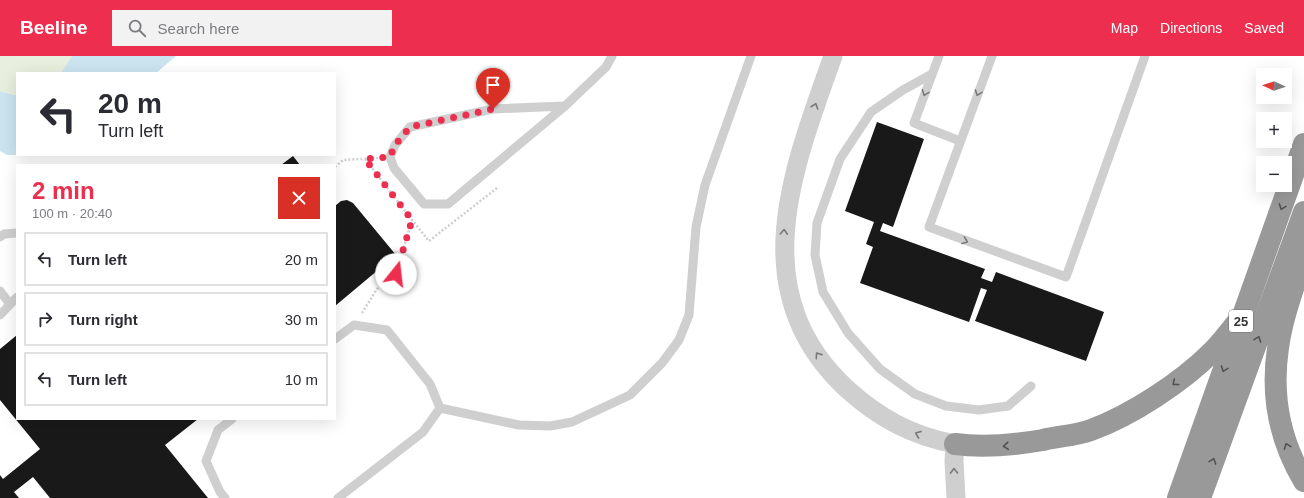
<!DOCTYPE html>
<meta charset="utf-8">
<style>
body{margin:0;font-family:Arial,sans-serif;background:#f2f2f3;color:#2b2b33;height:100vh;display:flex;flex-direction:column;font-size:15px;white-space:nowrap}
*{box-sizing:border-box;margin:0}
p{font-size:13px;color:#7c7c81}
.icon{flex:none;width:22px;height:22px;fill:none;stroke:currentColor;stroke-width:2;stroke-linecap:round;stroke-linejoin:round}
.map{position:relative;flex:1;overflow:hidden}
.details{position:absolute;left:16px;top:108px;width:320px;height:256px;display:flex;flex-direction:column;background:#fff;border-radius:0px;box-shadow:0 4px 16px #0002}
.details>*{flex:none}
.banner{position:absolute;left:16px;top:16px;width:320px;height:84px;border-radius:0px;box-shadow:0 4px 16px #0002;background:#fff;color:#2b2b33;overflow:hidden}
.needle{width:26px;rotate:273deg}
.controls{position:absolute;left:1256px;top:12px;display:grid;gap:8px}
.controls a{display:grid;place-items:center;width:36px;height:36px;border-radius:0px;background:#fff;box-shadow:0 4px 16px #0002;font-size:20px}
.pin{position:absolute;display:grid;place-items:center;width:34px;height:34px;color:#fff;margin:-41px -17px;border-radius:50% 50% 50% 0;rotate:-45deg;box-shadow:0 0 4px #0007}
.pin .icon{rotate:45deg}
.me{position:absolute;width:44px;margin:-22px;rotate:16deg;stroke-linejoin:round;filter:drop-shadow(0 0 3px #0008)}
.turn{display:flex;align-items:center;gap:14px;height:84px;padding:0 16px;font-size:18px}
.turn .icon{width:52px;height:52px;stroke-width:2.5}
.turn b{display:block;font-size:28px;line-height:34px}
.round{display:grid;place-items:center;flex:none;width:42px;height:42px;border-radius:0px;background:#f2f2f3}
.headline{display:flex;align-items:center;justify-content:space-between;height:68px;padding:0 16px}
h1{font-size:24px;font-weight:700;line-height:30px;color:#ee2e4e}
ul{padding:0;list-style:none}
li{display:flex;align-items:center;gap:12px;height:54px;margin:0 8px 6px;padding:0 8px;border:2px solid #e1e1e2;border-radius:0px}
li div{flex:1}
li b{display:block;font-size:15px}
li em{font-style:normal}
header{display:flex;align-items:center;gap:24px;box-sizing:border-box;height:56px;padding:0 20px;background:#ee2e4e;color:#fff}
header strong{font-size:19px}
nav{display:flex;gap:22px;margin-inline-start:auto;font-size:14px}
.search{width:280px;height:36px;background:#f2f2f3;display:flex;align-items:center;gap:10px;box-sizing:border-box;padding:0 14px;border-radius:0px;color:#7c7c81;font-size:15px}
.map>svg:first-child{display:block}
</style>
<header>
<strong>Beeline</strong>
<div class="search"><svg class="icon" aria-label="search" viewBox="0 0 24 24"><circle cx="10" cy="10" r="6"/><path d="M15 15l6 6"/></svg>Search here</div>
<nav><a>Map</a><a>Directions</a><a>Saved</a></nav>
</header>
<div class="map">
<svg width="1304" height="442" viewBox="0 0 1304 442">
<rect width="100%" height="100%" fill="#fff"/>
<!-- green -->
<path fill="#e9efdf" d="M 0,0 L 72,0 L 61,17 L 17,17 L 17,39 L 14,39 L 0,35 Z"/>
<!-- water -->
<path fill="#cbe4ef" d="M 72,0 L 176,0 L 156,17 L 61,17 Z
M 0,35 L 14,39 L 17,39 L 17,99 L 7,99 L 0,95 Z"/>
<!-- building -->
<path fill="#191919" d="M 877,66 L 924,83 L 893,171 L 883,167 L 880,175 L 985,213 L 981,222 L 992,226 L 996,216 L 1104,256 L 1086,305 L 975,265 L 987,234 L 981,232 L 969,266 L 860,227 L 873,191 L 866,188 L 874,166 L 845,155 Z
M 293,100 L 300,109 L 281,109 Z
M 347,144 L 353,147 L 396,199 L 335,250 L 335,150 L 341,145 Z
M 17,279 L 17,363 L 198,363 L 165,389 L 208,442 L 50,442 L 33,421 L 14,436 L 19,442 L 0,442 L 0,419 L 3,423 L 40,393 L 0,344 L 0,293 Z"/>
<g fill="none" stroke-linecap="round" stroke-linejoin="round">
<!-- path -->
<path stroke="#cfcfcf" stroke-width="2.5" stroke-dasharray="2 2" stroke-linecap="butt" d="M 365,103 L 412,164
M 335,111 L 343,104 L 378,102
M 362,257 L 377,233 L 396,218 L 412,164 L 429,185 L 497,132"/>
<!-- service -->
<path stroke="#cfcfcf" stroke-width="9" d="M 939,0 L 914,67 L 960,85
M 992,0 L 929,171 L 1066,221 L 1145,0
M 932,18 L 903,34 L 871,56 L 840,103 L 817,167 L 815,199 L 823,236 L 848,277 L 880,313 L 915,338 L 946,350 L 979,354 L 1008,350 L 1031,330
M 565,50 L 493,53 L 410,71 L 395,89 L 390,101 L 394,112 L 424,148 L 448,148 L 565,50 L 606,11 L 612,0
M 0,181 L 4,178 L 17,177
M 0,235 L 10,248
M 0,259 L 17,241
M 335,283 L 354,269 L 387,274 L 430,328 L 440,352
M 440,352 L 519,369 L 550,370 L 572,366 L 630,339 L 662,307 L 679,284 L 689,259 L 696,171 L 705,129 L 751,0
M 225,442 L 220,436 L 206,405 L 218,374 L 232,363
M 338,442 L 423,376 L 440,352"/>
<!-- minor -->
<path stroke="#cfcfcf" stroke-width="19" d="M 833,0 C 793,113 742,236 847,333 C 879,362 912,380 955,388 L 954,405 L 956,442"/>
<!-- motorway -->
<path stroke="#999" stroke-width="22" d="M 1304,198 C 1295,229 1282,260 1278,292 C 1271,339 1280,385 1304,425
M 955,388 C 985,392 1014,389 1043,384 C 1059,380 1075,380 1091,374 C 1132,359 1182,326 1213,295 C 1221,287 1228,278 1235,269
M 1178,442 L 1304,88
M 1200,442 L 1304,156"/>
</g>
<!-- one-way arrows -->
<defs><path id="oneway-chevron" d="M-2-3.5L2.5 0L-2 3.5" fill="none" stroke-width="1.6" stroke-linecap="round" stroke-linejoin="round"/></defs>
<g stroke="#797979">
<use href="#oneway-chevron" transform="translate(925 37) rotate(111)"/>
<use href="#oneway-chevron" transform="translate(978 37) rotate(110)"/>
<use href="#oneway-chevron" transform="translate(815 50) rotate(-71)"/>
<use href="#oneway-chevron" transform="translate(784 176) rotate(-87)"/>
<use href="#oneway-chevron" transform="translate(965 185) rotate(21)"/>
<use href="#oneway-chevron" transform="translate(818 299) rotate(-125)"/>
<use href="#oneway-chevron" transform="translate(918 378) rotate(-159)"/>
<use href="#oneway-chevron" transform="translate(954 415) rotate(-91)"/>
</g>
<g stroke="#515151">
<use href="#oneway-chevron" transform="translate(1282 151) rotate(110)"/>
<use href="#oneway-chevron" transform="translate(1258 283) rotate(-70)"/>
<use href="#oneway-chevron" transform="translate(1224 313) rotate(110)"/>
<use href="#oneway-chevron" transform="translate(1175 327) rotate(141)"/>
<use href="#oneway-chevron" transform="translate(1006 390) rotate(175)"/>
<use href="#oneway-chevron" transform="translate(1287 390) rotate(-110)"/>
<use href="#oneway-chevron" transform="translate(1213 405) rotate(-70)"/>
</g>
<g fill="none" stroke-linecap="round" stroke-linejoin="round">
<!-- route -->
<path stroke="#ee2e4e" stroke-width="7" stroke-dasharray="0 12.6" d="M 396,218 L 412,164 L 365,103 L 390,101 L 395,89 L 410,71 L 493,53"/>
</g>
<g text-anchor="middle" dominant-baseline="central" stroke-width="4" stroke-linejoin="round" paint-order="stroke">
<!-- shield labels -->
<rect fill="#fff" stroke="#707070" stroke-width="1" x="1229" y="254" width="24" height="22" rx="3"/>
<g font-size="13" font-weight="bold" fill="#323232">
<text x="1241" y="265">25</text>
</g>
</g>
</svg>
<div class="controls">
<a><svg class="needle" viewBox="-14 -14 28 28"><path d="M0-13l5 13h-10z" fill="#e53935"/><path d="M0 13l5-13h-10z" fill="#7c7c81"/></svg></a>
<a>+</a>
<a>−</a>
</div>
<div class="pin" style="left:493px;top:53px;background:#d93025"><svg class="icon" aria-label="arrive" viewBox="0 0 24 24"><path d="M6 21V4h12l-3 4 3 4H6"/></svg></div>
<svg class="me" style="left:396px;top:218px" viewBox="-20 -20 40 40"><circle r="19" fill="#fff"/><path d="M0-13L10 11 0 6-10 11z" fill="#ee2e4e"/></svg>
<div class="banner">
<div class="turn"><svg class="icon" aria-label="left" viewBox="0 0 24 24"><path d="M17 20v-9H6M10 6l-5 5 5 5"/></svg><div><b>20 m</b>Turn left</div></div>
</div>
<section class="details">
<div class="headline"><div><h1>2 min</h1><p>100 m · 20:40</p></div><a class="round" style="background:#d93025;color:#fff"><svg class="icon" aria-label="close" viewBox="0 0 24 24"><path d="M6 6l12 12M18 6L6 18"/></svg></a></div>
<ul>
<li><svg class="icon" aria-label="left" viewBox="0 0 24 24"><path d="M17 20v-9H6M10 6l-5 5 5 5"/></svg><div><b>Turn left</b></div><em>20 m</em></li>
<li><svg class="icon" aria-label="right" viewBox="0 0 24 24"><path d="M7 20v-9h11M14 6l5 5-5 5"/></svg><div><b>Turn right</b></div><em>30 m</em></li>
<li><svg class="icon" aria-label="left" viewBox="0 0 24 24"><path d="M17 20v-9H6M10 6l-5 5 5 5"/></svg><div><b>Turn left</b></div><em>10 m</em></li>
</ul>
</section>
</div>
